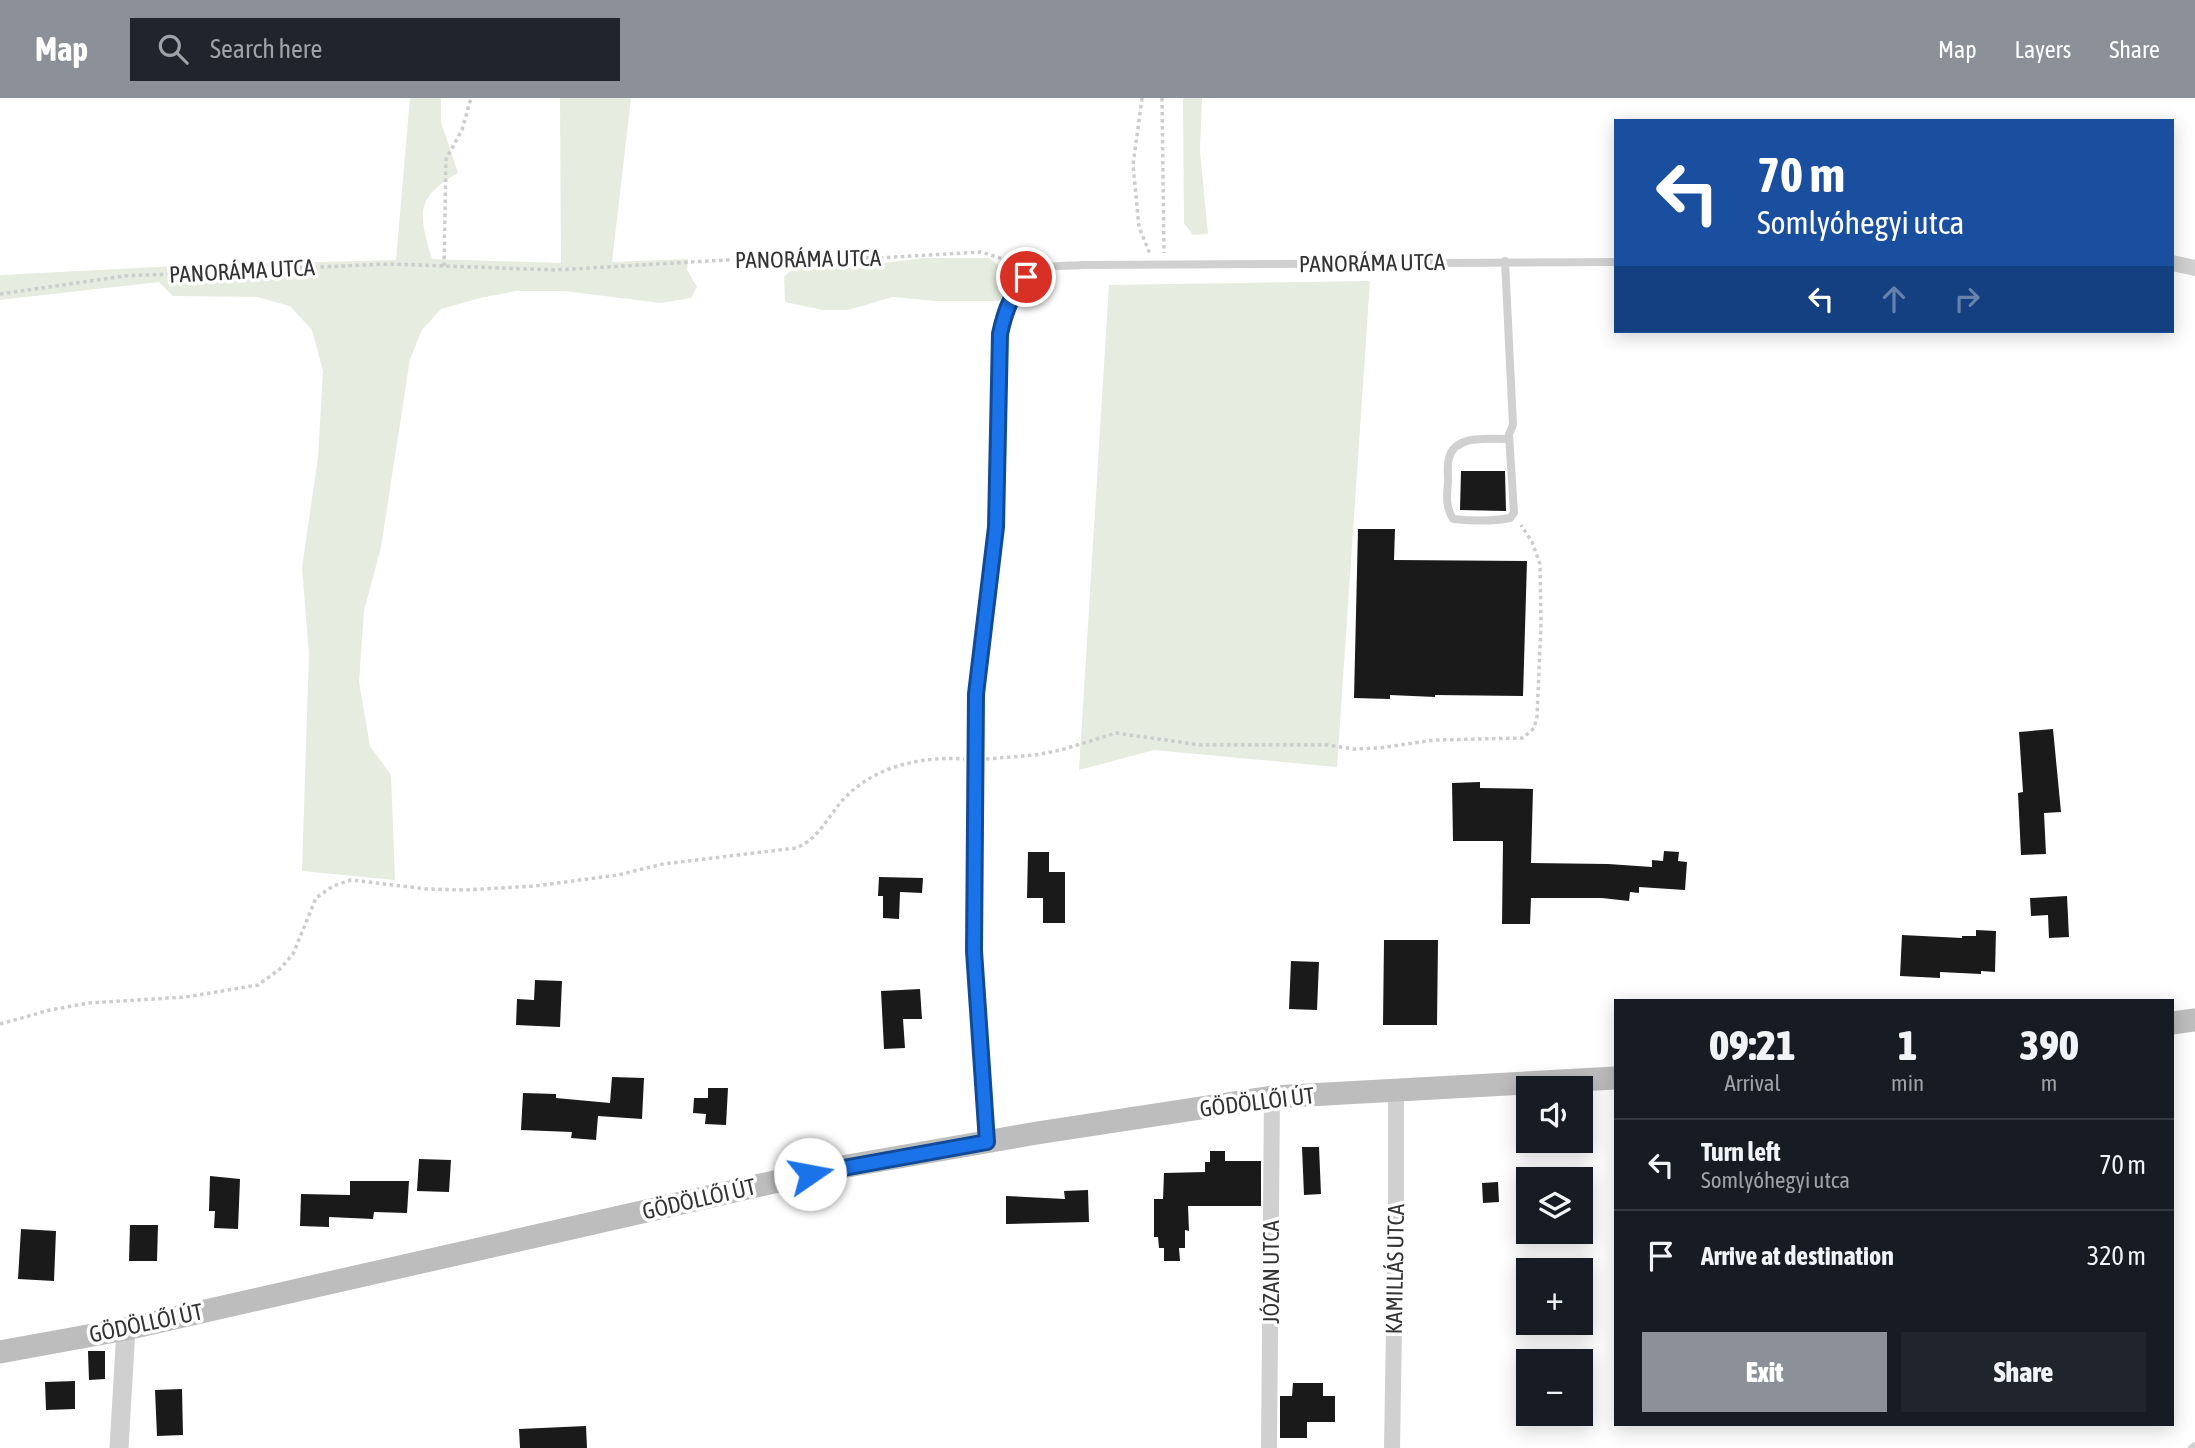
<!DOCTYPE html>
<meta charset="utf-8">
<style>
body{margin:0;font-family:"Asap Condensed",sans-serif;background:#20242c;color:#f1f3f6;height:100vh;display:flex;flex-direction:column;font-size:26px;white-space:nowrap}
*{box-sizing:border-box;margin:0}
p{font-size:23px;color:#9ea1a6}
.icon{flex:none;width:38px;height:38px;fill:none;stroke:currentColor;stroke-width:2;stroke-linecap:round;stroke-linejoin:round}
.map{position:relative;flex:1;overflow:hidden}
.details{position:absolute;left:1614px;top:901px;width:560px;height:427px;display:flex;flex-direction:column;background:#171b24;border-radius:0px;box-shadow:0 4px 18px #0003}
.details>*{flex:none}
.guide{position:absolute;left:1614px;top:21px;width:560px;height:214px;border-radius:0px;box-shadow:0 4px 18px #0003;background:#1a4fa0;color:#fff;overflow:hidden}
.buttons{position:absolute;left:1516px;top:978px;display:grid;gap:14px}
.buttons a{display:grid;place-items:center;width:77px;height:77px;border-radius:0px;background:#171b24;box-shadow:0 4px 18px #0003;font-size:35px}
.pin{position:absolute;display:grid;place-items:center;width:60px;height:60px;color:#fff;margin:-30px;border:4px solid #fff;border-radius:50%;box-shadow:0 2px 7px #0007}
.me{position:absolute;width:77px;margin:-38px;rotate:78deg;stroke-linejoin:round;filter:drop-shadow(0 0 5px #0008)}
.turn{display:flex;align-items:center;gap:24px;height:147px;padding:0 28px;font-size:32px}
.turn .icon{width:91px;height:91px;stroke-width:2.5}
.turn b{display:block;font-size:49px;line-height:60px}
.lanes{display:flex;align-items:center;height:66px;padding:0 28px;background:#0003;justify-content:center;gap:35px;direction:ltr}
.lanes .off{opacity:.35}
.eta{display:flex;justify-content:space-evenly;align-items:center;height:119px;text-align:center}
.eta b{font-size:42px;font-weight:800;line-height:49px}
.primary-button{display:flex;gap:14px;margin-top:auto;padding:14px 28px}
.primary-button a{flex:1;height:80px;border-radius:0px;background:#8c9099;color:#fff;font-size:28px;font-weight:800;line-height:80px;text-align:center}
.primary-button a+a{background:#20242c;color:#f1f3f6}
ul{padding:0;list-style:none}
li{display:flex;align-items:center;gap:21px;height:91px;padding:0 28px;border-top:2px solid #363941}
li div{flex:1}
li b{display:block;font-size:26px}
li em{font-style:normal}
header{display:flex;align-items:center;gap:42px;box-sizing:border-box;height:98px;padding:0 35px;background:#8c9099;color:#fff}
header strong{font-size:33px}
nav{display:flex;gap:38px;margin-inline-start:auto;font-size:24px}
.search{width:490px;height:63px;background:#20242c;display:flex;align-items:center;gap:18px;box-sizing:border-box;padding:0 24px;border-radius:0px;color:#9ea1a6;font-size:26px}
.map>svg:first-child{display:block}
</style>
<header>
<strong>Map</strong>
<div class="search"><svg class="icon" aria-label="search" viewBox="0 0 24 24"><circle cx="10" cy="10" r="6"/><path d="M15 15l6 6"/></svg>Search here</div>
<nav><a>Map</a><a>Layers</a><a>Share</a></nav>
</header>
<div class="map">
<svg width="2195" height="1350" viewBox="0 0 2195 1350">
<rect width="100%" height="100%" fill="#fff"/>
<!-- green -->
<path fill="#e6ecdf" d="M 410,0 L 441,0 L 441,24 L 458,75 C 414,100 419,116 432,161 L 561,165 L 560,0 L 631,0 L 612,164 L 688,161 L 687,172 L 697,189 L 691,200 L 661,205 L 564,193 L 516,193 L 480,200 L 441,211 L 422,232 L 410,261 L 381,449 L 364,513 L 359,584 L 370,648 L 391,677 L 395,782 L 302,773 L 309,556 L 302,470 L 318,359 L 323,273 L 312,232 L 290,208 L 257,199 L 173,198 L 159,184 L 0,202 L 0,177 L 176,168 L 396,162 Z
M 1183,0 L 1202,0 L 1200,53 L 1208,136 L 1193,137 L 1184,125 Z
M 804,160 L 835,161 L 861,168 L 923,160 L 989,160 L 1014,179 L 999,203 L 936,203 L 893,199 L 848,212 L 823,212 L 785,204 L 784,179 Z
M 1370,183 L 1337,669 L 1154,652 L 1079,672 L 1109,187 Z"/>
<!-- building -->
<path fill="#1a1a1a" d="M 1461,373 L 1505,373 L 1506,413 L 1460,412 Z
M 1358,431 L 1395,431 L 1394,462 L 1527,463 L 1523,598 L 1435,597 L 1435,599 L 1390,597 L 1390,601 L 1354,600 Z
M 2053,631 L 2061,714 L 2044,715 L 2046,756 L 2021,757 L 2018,695 L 2023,694 L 2019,634 Z
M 1480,684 L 1480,690 L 1533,691 L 1531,765 L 1608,766 L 1652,769 L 1652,762 L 1663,763 L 1664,753 L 1679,754 L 1678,763 L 1687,764 L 1685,792 L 1639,789 L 1639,795 L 1630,794 L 1629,803 L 1602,800 L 1531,800 L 1530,826 L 1502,826 L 1503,743 L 1453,743 L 1452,685 Z
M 1028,754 L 1049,754 L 1049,774 L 1065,774 L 1065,825 L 1043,825 L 1043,800 L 1027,800 Z
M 879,779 L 923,780 L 922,795 L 900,794 L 899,821 L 883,820 L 883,798 L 878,798 Z
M 2067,798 L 2069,839 L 2049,840 L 2048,817 L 2031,818 L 2030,800 Z
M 1976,832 L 1996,833 L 1995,874 L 1981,873 L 1981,876 L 1940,874 L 1940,880 L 1900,878 L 1902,837 L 1962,840 L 1962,838 L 1976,838 Z
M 1384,842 L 1438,842 L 1437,927 L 1383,927 Z
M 1291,863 L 1319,864 L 1317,912 L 1289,911 Z
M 535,882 L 562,883 L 560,929 L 516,927 L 517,901 L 534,902 Z
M 920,891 L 922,921 L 903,921 L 905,950 L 884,951 L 881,893 Z
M 612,979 L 644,980 L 642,1021 L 598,1018 L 596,1042 L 571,1040 L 572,1034 L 521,1032 L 523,995 L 556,996 L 556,1000 L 610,1005 Z
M 708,990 L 728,990 L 726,1027 L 705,1026 L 706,1016 L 693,1015 L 694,1000 L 708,1000 Z
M 1302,1049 L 1319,1049 L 1321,1096 L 1304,1097 Z
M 1210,1053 L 1225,1053 L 1225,1063 L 1261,1063 L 1261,1108 L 1188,1108 L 1189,1133 L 1185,1132 L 1185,1150 L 1179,1150 L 1180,1163 L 1164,1163 L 1164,1150 L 1159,1150 L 1158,1139 L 1154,1139 L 1154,1101 L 1163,1101 L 1164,1075 L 1205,1074 L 1205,1064 L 1210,1064 Z
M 419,1061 L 451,1062 L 449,1094 L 417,1093 Z
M 210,1078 L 240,1081 L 238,1131 L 214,1130 L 215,1113 L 209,1113 Z
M 350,1083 L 409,1083 L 407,1115 L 374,1114 L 373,1121 L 329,1119 L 329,1129 L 300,1128 L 301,1096 L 350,1097 Z
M 1498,1084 L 1499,1104 L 1483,1105 L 1482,1085 Z
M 1088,1092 L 1089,1124 L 1006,1126 L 1006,1098 L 1065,1101 L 1064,1093 Z
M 130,1127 L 158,1127 L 157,1163 L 129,1163 Z
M 21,1131 L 56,1133 L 54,1183 L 18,1181 Z
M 88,1253 L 105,1253 L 105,1281 L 89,1282 Z
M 75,1283 L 75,1311 L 46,1312 L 45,1284 Z
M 1293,1285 L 1323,1285 L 1323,1298 L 1335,1298 L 1335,1324 L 1307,1324 L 1307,1340 L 1280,1340 L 1280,1298 L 1292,1298 Z
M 182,1291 L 183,1337 L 157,1338 L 155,1292 Z
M 586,1328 L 587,1350 L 520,1350 L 519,1331 Z"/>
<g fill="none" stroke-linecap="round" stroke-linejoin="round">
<!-- path -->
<path stroke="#cdcdcd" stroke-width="3.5" stroke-dasharray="3.5 3.5" stroke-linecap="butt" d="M 1142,0 L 1133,67 L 1139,129 L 1150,156
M 1162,0 L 1164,155
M 444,168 L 446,61 L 462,32 L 471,0
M 0,196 L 125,178 L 387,166 L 555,172 L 794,158 L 877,160 L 981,154 L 1019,166
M 986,661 L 1035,657 L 1061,652 L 1116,635 L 1201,647 L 1328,647 L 1353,651 L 1379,650 L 1434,642 L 1523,640 L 1534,630 L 1537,619 L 1541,526 L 1540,466 L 1532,444 L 1521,427
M 0,926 L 50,912 L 89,905 L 186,899 L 258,887 L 280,871 L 293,856 L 316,800 L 333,788 L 351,782 L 427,791 L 465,792 L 535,788 L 618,777 L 663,766 L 796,750 C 818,741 826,722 841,704 C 871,669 920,658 964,661"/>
<!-- service -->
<path stroke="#d0d0d0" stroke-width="8" d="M 1505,163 L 1513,327 L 1509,336 L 1514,415 L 1510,420 C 1491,424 1473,423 1453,421 C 1445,408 1447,397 1448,383 C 1448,375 1447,367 1449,360 C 1455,336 1490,341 1509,341
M 986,1040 L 974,853 L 976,596 L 996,429 L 1000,236 C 1005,215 1014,177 1038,171 C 1052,167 1068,168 1082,167 L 1615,164
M 2192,1350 L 2195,1348"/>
<!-- minor -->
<path stroke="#d0d0d0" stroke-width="16" d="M 2172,165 L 2195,170
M 1269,1350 L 1272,999
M 1392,1350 L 1396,1110 L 1396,992"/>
<!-- tertiary -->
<path stroke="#d0d0d0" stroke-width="19" d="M 119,1350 L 126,1231"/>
<!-- secondary -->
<path stroke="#bdbdbd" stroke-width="23" d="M 2172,925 L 2195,922
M 0,1254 L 126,1231 L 836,1070 L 1037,1035 L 1272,999 L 1615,980"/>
</g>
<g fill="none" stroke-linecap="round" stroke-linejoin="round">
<!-- route casing -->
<g stroke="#114b97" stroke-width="18">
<path id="route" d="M 810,1076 L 987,1044 L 974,853 L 976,596 L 996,429 L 1000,236 C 1005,213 1011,197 1026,179"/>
</g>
<!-- route -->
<use href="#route" stroke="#1a73e8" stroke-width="12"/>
</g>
<g text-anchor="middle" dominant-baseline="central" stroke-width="7" stroke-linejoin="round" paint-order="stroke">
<!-- street labels -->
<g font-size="23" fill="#333" stroke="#fff">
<text transform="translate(808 161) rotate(-1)">PANORÁMA UTCA</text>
<text transform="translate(1372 165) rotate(-1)">PANORÁMA UTCA</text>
<text transform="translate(242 173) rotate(-3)">PANORÁMA UTCA</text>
<text transform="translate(1257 1004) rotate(-7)">GÖDÖLLŐI ÚT</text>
<text transform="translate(699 1101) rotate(-13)">GÖDÖLLŐI ÚT</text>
<text transform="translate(1395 1171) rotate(-89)">KAMILLÁS UTCA</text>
<text transform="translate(1271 1174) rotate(-90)">JÓZAN UTCA</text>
<text transform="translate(146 1225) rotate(-12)">GÖDÖLLŐI ÚT</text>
</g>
</g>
</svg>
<div class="buttons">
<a><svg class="icon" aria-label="sound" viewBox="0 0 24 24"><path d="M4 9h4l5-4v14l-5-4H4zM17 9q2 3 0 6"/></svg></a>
<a><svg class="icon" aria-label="layers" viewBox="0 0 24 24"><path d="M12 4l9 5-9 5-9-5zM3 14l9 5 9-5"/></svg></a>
<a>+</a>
<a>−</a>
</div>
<div class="pin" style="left:1026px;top:179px;background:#d93025"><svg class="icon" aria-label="arrive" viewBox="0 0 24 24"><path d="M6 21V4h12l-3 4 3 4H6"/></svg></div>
<svg class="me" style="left:810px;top:1076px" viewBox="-20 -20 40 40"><circle r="19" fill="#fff"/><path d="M0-13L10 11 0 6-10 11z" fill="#1a73e8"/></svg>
<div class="guide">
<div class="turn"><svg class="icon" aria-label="left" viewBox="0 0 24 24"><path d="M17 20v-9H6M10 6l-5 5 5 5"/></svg><div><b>70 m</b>Somlyóhegyi utca</div></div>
<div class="lanes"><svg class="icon" aria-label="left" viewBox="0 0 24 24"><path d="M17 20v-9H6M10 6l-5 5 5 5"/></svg><svg class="icon off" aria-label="ahead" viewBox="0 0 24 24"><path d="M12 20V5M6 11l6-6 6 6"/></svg><svg class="icon off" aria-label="right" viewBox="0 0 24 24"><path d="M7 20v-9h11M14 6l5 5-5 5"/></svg></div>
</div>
<section class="details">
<div class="eta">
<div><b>09:21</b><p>Arrival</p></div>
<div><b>1</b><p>min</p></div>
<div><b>390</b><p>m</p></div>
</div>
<ul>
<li><svg class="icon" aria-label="left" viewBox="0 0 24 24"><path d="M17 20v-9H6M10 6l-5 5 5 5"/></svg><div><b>Turn left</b><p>Somlyóhegyi utca</p></div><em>70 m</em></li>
<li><svg class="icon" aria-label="arrive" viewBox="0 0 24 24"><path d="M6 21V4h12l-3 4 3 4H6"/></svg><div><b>Arrive at destination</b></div><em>320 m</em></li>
</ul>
<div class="primary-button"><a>Exit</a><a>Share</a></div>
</section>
</div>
